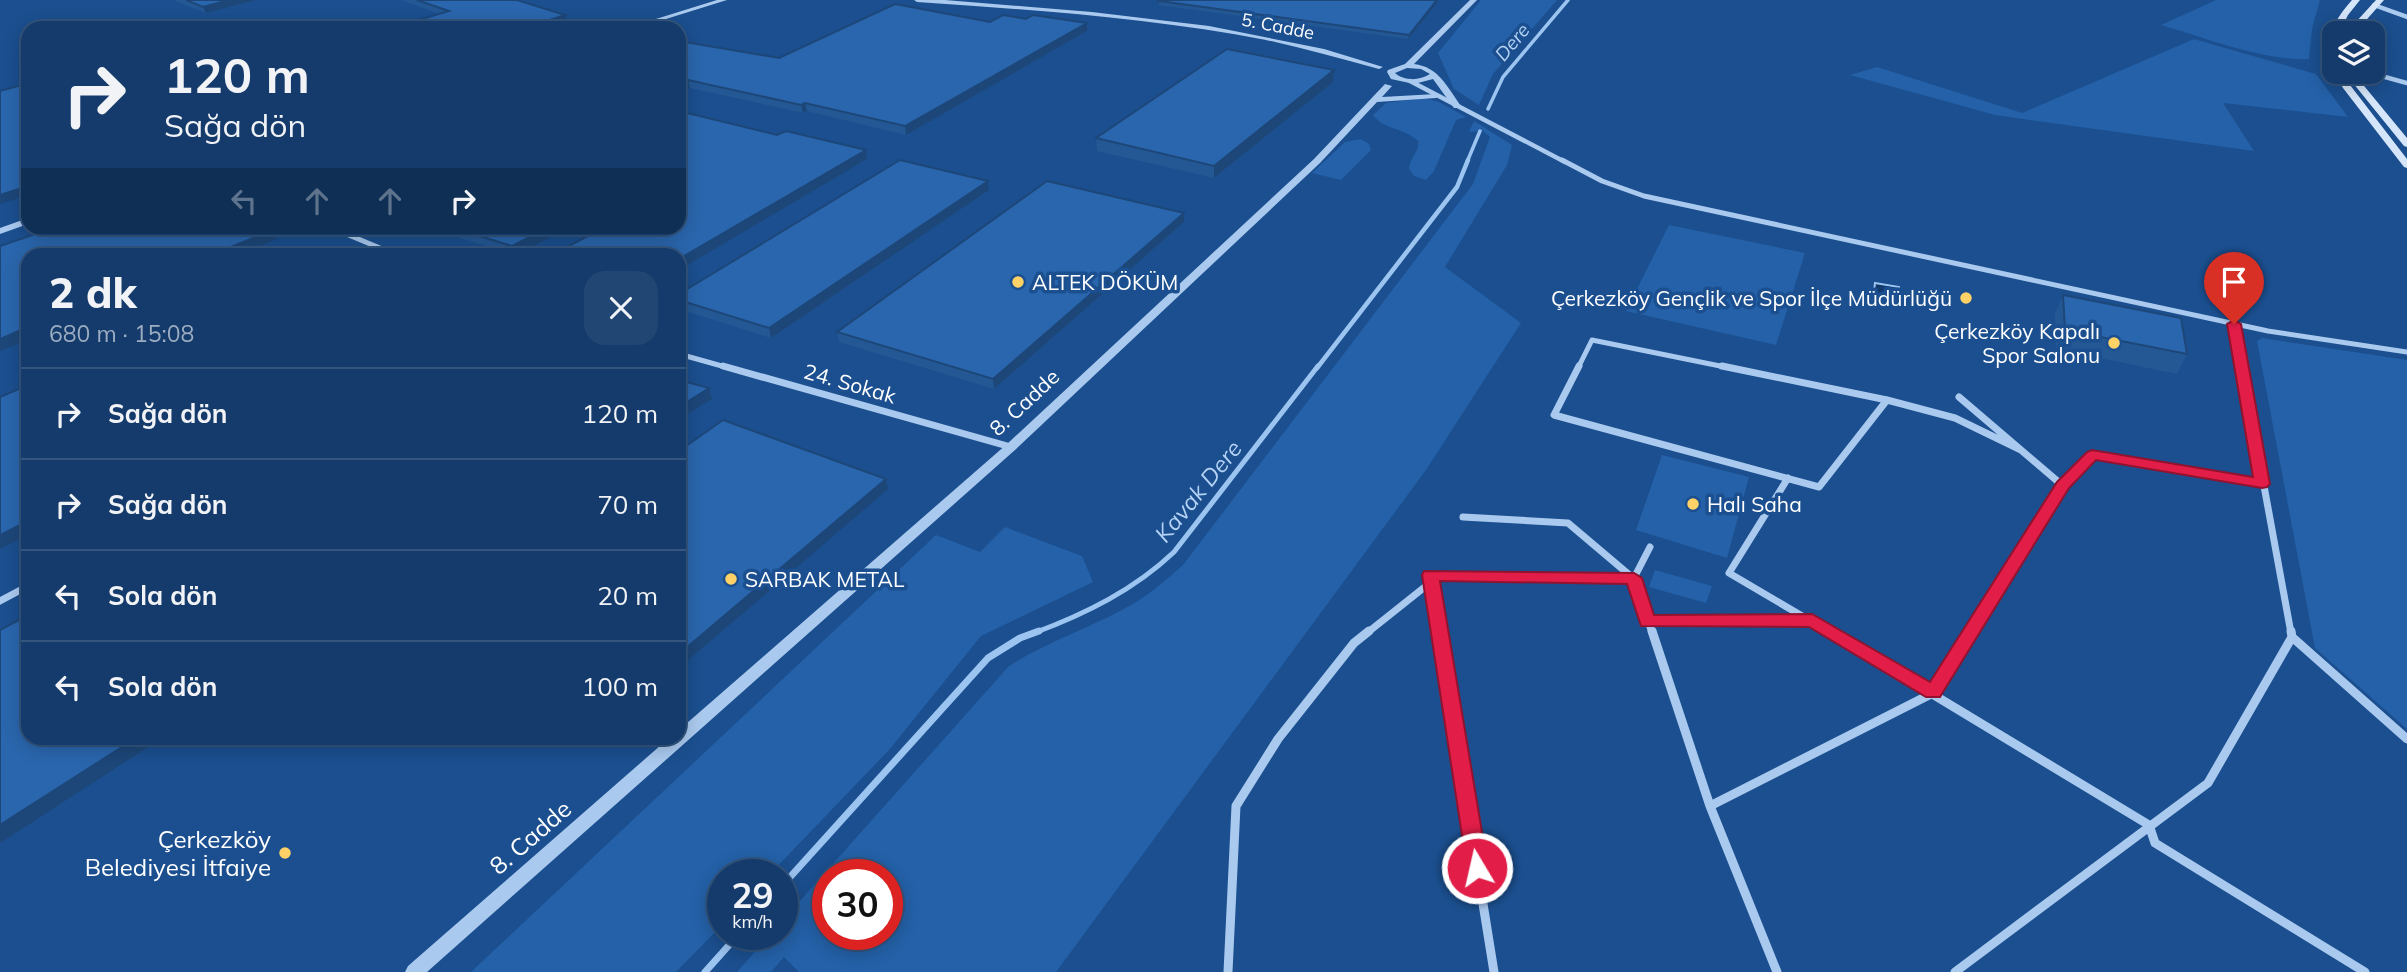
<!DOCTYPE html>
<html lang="tr">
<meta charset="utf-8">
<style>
body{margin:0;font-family:Mulish,sans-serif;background:#214673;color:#f1f3f6;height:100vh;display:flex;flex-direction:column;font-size:26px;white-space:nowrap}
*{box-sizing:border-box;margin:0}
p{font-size:23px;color:#9dadc1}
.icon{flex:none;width:38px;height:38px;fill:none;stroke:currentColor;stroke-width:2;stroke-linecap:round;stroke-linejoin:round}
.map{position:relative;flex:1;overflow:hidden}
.details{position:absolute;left:21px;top:248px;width:665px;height:497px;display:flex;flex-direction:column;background:#143b6b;border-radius:21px;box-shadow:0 4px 18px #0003,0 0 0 2px #33557e}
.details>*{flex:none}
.hud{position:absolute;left:21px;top:21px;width:665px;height:214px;border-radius:21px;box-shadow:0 4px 18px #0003,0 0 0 2px #33557e;background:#143b6b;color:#f1f3f6;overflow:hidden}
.buttons{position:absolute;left:2322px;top:21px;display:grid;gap:14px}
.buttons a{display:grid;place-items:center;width:63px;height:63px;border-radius:14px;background:#143b6b;box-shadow:0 4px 18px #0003,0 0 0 2px #33557e;font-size:35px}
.speed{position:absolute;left:707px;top:859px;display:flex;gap:14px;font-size:35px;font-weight:700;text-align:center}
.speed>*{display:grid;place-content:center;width:91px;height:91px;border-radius:50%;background:#143b6b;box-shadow:0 4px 18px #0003,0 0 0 2px #33557e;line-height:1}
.speed small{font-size:18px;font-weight:400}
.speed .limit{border:10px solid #d22;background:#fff;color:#111}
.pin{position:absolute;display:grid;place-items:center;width:60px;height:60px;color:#fff;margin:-72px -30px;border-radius:50% 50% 50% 0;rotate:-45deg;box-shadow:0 0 7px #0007}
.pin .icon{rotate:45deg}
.me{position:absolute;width:77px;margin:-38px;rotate:351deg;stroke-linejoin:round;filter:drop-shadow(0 0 5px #0008)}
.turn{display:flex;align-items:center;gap:24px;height:147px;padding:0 28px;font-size:32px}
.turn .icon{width:91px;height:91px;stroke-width:2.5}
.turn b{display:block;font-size:49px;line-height:60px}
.lanes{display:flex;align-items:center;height:66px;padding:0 28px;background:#0003;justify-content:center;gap:35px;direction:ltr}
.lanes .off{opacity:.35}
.round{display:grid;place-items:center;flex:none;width:74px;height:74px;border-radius:21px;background:#214673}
.summary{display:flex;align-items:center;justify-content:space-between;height:119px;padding:0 28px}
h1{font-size:42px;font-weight:800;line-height:52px}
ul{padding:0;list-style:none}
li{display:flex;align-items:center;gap:21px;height:91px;padding:0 28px;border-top:2px solid #33557e}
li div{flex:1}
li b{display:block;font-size:26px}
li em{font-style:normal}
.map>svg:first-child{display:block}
</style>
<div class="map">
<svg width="2407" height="972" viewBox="0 0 2407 972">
<rect width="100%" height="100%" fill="#1b4f8f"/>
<!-- green -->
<path fill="#2461a8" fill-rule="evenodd" d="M 1481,0 L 1557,0 L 1493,74 L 1479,105 L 1454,89 L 1438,53 Z
M 2216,0 L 2320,0 L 2312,29 L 2309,59 C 2263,61 2206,38 2161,25 Z
M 2194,39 L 2316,74 L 2348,117 L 2223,103 L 2254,151 L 1995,115 L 1850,75 L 1877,67 L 2022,113 Z
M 1423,98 L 1439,102 L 1466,117 L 1456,120 L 1434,171 L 1426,180 L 1414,176 L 1409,169 C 1409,159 1420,151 1418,141 C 1405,128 1382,129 1373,115 L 1386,103 Z
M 1474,121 L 1512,145 L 1507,165 L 1445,267 L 1521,323 L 1426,470 L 1056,972 L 799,972 L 784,957 L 771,972 L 737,972 L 770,935 L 782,934 L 782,921 L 1009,666 C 1045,643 1084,630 1122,610 C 1144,599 1164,582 1183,565 L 1473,184 L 1490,137 L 1483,131 L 1469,132 ZM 828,875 L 887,875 L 887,934 L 828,934 Z
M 1361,139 L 1369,144 L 1371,150 L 1341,180 L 1312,173 L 1345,142 Z
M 1669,225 L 1805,253 L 1776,345 L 1626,311 Z
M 2262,338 L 2407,360 L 2407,729 L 2315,648 L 2257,341 Z
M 1662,455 L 1749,477 L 1727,558 L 1636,530 Z
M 1005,527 L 1082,556 L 1093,582 L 981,636 L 889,750 L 769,875 L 723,875 L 723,924 L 676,972 L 471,972 L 936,535 L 980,552 Z
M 1655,570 L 1712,586 L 1706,603 L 1649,587 Z"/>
<!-- water -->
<path fill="#123a6d" stroke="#9cc4f0" stroke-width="2" d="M 1875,283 L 1899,287 L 1897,305 L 1873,300 Z"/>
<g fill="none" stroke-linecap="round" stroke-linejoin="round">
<!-- stream-far3 -->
<path stroke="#9cc4f0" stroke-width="3.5" d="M 1488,109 L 1503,77 L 1568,0
M 1467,162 L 1480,131"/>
<!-- stream-far2 -->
<path stroke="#9cc4f0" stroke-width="4.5" d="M 1317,368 L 1457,187 L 1468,160"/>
<!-- stream-far1 -->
<path stroke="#9cc4f0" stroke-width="5" d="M 1034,633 C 1085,614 1134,590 1174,552 L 1318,366"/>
<!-- stream -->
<path stroke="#9cc4f0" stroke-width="7" d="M 782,886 L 988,658 L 1020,638 L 1039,631
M 705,972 L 739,934"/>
<!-- minor-far3 -->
<path stroke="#a9c9ee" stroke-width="4.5" d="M 2374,5 L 2407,17
M 2367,72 L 2407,83
M 1410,81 L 1565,162"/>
<!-- minor-far2 -->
<path stroke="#a9c9ee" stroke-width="5" d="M 1562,160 L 1602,181 L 1644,196 L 2268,331 L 2407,352
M 332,228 L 399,256
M 2234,324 L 2242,368
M 679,354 L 729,368
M 1578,368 L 1592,340 L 1730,368"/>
<!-- minor-far1 -->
<path stroke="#a9c9ee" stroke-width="7" d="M 723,366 L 1011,447
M 1579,366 L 1554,415 L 1819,487 L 1887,400
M 1722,366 L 1887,400
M 2242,366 L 2291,633
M 1959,397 L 2062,485
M 1887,400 L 1955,418 L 2021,450
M 1788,478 L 1729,573 L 1831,633
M 1463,517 L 1568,523 L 1633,578
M 1650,547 L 1634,578 L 1652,633
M 0,601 L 28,586
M 1647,621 L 1811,620
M 1367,633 L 1431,582
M 1439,633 L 1430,575 L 1634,578
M 1970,633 L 2062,485 L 2092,455 L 2262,483"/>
<!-- minor -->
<path stroke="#a9c9ee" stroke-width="9" d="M 1439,631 L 1494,972
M 1652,631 L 1710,806 L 1777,972
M 1828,631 L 2149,825 L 2155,843 L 2365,972
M 2291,631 L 2292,637 L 2407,739
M 1710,806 L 1933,693 L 1971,631
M 1228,972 L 1236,806 L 1278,739 L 1354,643 L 1369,631
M 1955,972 L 2208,783 L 2292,637"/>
<!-- tertiary -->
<path fill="#a9c9ee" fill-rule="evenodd" d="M 717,0 L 727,0 L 637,28 L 627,28 Z
M 914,0 L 945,0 L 1092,12 L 1209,26 L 1324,49 L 1383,67 L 1379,69 C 1341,59 1304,48 1266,40 C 1151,18 1034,10 917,2 Z
M 1470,0 L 1477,0 L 1414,64 C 1439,67 1447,87 1461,106 L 1460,108 L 1454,108 L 1433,79 L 1414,84 L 1391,79 L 1387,72 L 1388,70 L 1405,64 ZM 1407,68 L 1421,69 L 1430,74 C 1419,81 1404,81 1395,73 Z
M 1385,84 L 1392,86 L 1382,97 L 1436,94 L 1440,96 L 1436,98 L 1377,102 L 1320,163 L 1015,450 L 427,972 L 405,972 L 408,966 L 669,738 L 679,738 L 679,730 L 1007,444 L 1314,159 Z
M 28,218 L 28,224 L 0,234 L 0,228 Z"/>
<!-- secondary -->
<path fill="#d6e6fa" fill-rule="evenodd" d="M 2352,0 L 2360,0 L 2348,15 L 2339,33 L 2334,33 L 2334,65 L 2331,65 C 2322,40 2336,18 2352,0 Z
M 2376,0 L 2384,0 L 2361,26 L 2360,33 L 2352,33 L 2354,24 Z
M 2334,71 L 2342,72 L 2350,85 L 2407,159 L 2407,168 L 2404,167 L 2343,88 Z
M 2352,72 L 2360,72 L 2360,81 L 2407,138 L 2407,147 L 2404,146 L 2353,83 Z"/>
</g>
<!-- wall -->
<path fill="#245895" d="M 173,0 L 256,0 L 206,13 Z
M 401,0 L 517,0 L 567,22 L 548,28 L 392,28 L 440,14 Z
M 1159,1 L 1437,3 L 1408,39 L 1159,5 Z
M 1026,19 L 1087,23 L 1087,31 L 906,135 L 807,111 L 803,113 L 690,88 L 682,92 L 679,91 L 679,41 L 779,58 L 990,22 Z
M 1334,70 L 1333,82 L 1214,178 L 1097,151 L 1096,138 Z
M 989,190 L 771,338 L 679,309 L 679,294 Z
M 1184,222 L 994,389 L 839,342 L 837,332 Z
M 430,228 L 568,228 L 516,255 L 430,229 Z
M 2063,295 L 2187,354 L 2177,374 L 2056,349 L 2055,314 Z"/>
<!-- shaded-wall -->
<path fill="#1d4779" d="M 229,0 L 256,0 L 206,13 L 203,7 Z
M 1437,0 L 1437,3 L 1408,39 L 1409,35 Z
M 565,15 L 567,22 L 548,28 L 525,28 Z
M 1087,23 L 1087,31 L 906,135 L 905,126 Z
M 1334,70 L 1333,82 L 1214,178 L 1214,166 Z
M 688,80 L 690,88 L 682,92 L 680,84 Z
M 805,103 L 807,111 L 803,113 L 801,105 Z
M 866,150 L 867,159 L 679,270 L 679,259 Z
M 988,181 L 989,190 L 771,338 L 769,328 Z
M 28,186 L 28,195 L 0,204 L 0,195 Z
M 1184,213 L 1184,222 L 994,389 L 993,379 Z
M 266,228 L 275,228 L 277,231 L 274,233 L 277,239 L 236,256 L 208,256 Z
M 548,228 L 568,228 L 516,255 L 512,246 Z
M 28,327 L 28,340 L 0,351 L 0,339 Z
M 709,388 L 712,399 L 679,419 L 679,407 Z
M 886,479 L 888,489 L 679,668 L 679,654 Z
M 28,521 L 28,535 L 0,549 L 0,535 Z
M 136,738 L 162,738 L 0,843 L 0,825 Z"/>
<!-- building -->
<path fill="#2a66ad" stroke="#1d4779" stroke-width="2" d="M 186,0 L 229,0 L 203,7 Z
M 417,0 L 517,0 L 565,15 L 525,28 L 392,28 L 449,11 Z
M 1161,0 L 1437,0 L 1409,35 L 1159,1 Z
M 895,4 L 990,22 L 1003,15 L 1026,19 L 1033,15 L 1087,23 L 905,126 L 805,103 L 801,105 L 688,80 L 679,83 L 679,41 L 779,58 Z
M 1227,49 L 1334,70 L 1214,166 L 1096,138 Z
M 28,83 L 28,186 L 0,195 L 0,91 Z
M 679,111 L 777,135 L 786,131 L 866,150 L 679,259 L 679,256 L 550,256 L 603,228 L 679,228 Z
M 900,160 L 988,181 L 769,328 L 679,300 L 679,294 Z
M 1047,181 L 1184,213 L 993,379 L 837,332 Z
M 53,228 L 267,228 L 273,230 L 208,256 L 28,256 L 28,327 L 0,339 L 0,246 Z
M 453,228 L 548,228 L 512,246 Z
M 309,253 L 316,256 L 302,256 Z
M 2063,295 L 2181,318 L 2187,354 L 2065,330 Z
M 679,380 L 709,388 L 679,407 Z
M 28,385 L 28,521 L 0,535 L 0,397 Z
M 723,420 L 886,479 L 679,654 L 679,451 Z
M 28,615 L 28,738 L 136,738 L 0,825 L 0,630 Z"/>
<!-- route -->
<path fill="#e11d48" stroke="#92132f" stroke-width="2" d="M 2234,320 L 2241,324 L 2270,484 L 2267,487 L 2262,488 L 2096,460 L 2069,488 L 1940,697 L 1926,697 L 1809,627 L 1641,626 L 1627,584 L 1440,581 L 1488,868 L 1485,874 L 1477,877 L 1470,874 L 1467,868 L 1422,575 L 1424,571 L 1634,573 L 1642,578 L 1654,615 L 1812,614 L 1930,682 L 2057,482 L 2087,452 L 2092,450 L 2253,477 L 2227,324 Z"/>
<!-- markers -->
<g fill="#ffd166" stroke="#1b4f8f" stroke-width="2.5">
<circle cx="1018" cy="282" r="7"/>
<circle cx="1966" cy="298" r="7"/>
<circle cx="2114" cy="343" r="7"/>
<circle cx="1693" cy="504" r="7"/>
<circle cx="731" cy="579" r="7"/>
<circle cx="285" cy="853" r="7"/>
</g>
<g text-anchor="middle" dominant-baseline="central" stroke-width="7" stroke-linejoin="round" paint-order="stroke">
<!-- far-street labels -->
<g font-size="18" fill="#fff" stroke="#1b4f8f">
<text transform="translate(1278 26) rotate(11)">5. Cadde</text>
</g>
<!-- far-water labels -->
<g font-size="19" font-style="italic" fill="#b5d3f5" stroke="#1b4f8f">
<text transform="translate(1512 42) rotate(-50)">Dere</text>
</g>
<!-- poi labels -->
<g font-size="21" fill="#fff" stroke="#1b4f8f" text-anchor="start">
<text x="1032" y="282">ALTEK DÖKÜM</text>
<text x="1952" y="298" text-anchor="end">Çerkezköy Gençlik ve Spor İlçe Müdürlüğü</text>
<text x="2100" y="331" text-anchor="end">Çerkezköy Kapalı<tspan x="2100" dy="24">Spor Salonu</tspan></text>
<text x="1707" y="504">Halı Saha</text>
<text x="745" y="579">SARBAK METAL</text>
</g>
<!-- street labels -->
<g font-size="21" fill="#fff" stroke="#1b4f8f">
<text transform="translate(850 383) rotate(16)">24. Sokak</text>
<text transform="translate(1024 402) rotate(-43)">8. Cadde</text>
</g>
<!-- water labels -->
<g font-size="23" font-style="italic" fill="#b5d3f5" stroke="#1b4f8f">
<text transform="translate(1198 491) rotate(-51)">Kavak Dere</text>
</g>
<!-- near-street labels -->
<g font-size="24" fill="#fff" stroke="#1b4f8f">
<text transform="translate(530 837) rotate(-41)">8. Cadde</text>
</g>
<!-- near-poi labels -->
<g font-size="24" fill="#fff" stroke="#1b4f8f" text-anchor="end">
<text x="271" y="839">Çerkezköy<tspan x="271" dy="28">Belediyesi İtfaiye</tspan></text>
</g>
</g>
</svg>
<div class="buttons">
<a><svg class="icon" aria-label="layers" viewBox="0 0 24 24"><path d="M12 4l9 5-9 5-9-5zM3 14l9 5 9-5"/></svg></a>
</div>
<div class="speed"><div>29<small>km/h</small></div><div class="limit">30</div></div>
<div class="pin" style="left:2234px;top:324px;background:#d93025"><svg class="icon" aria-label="arrive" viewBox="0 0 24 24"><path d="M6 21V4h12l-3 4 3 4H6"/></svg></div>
<svg class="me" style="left:1477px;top:868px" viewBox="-20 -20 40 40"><circle r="17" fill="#e11d48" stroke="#fff" stroke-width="3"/><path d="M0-11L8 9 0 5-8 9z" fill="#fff"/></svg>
<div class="hud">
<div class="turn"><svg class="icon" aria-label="right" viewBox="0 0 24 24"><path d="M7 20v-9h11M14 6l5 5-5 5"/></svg><div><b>120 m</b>Sağa dön</div></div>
<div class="lanes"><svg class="icon off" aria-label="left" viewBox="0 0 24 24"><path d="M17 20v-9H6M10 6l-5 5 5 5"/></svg><svg class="icon off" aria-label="ahead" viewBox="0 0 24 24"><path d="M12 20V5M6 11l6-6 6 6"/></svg><svg class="icon off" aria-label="ahead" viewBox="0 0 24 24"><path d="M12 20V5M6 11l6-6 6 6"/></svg><svg class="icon" aria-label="right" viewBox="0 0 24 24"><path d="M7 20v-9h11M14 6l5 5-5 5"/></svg></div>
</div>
<section class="details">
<div class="summary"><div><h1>2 dk</h1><p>680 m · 15:08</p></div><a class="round"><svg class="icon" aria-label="close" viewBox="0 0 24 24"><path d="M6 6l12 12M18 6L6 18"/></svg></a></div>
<ul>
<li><svg class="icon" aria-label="right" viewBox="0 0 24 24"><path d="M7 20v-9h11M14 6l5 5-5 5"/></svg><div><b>Sağa dön</b></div><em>120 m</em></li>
<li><svg class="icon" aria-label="right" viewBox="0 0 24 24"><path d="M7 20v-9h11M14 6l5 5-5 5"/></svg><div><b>Sağa dön</b></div><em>70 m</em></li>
<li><svg class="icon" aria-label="left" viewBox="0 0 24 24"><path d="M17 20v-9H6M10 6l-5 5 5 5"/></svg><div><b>Sola dön</b></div><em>20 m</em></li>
<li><svg class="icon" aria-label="left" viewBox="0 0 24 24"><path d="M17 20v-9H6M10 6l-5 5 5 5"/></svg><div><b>Sola dön</b></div><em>100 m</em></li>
</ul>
</section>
</div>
